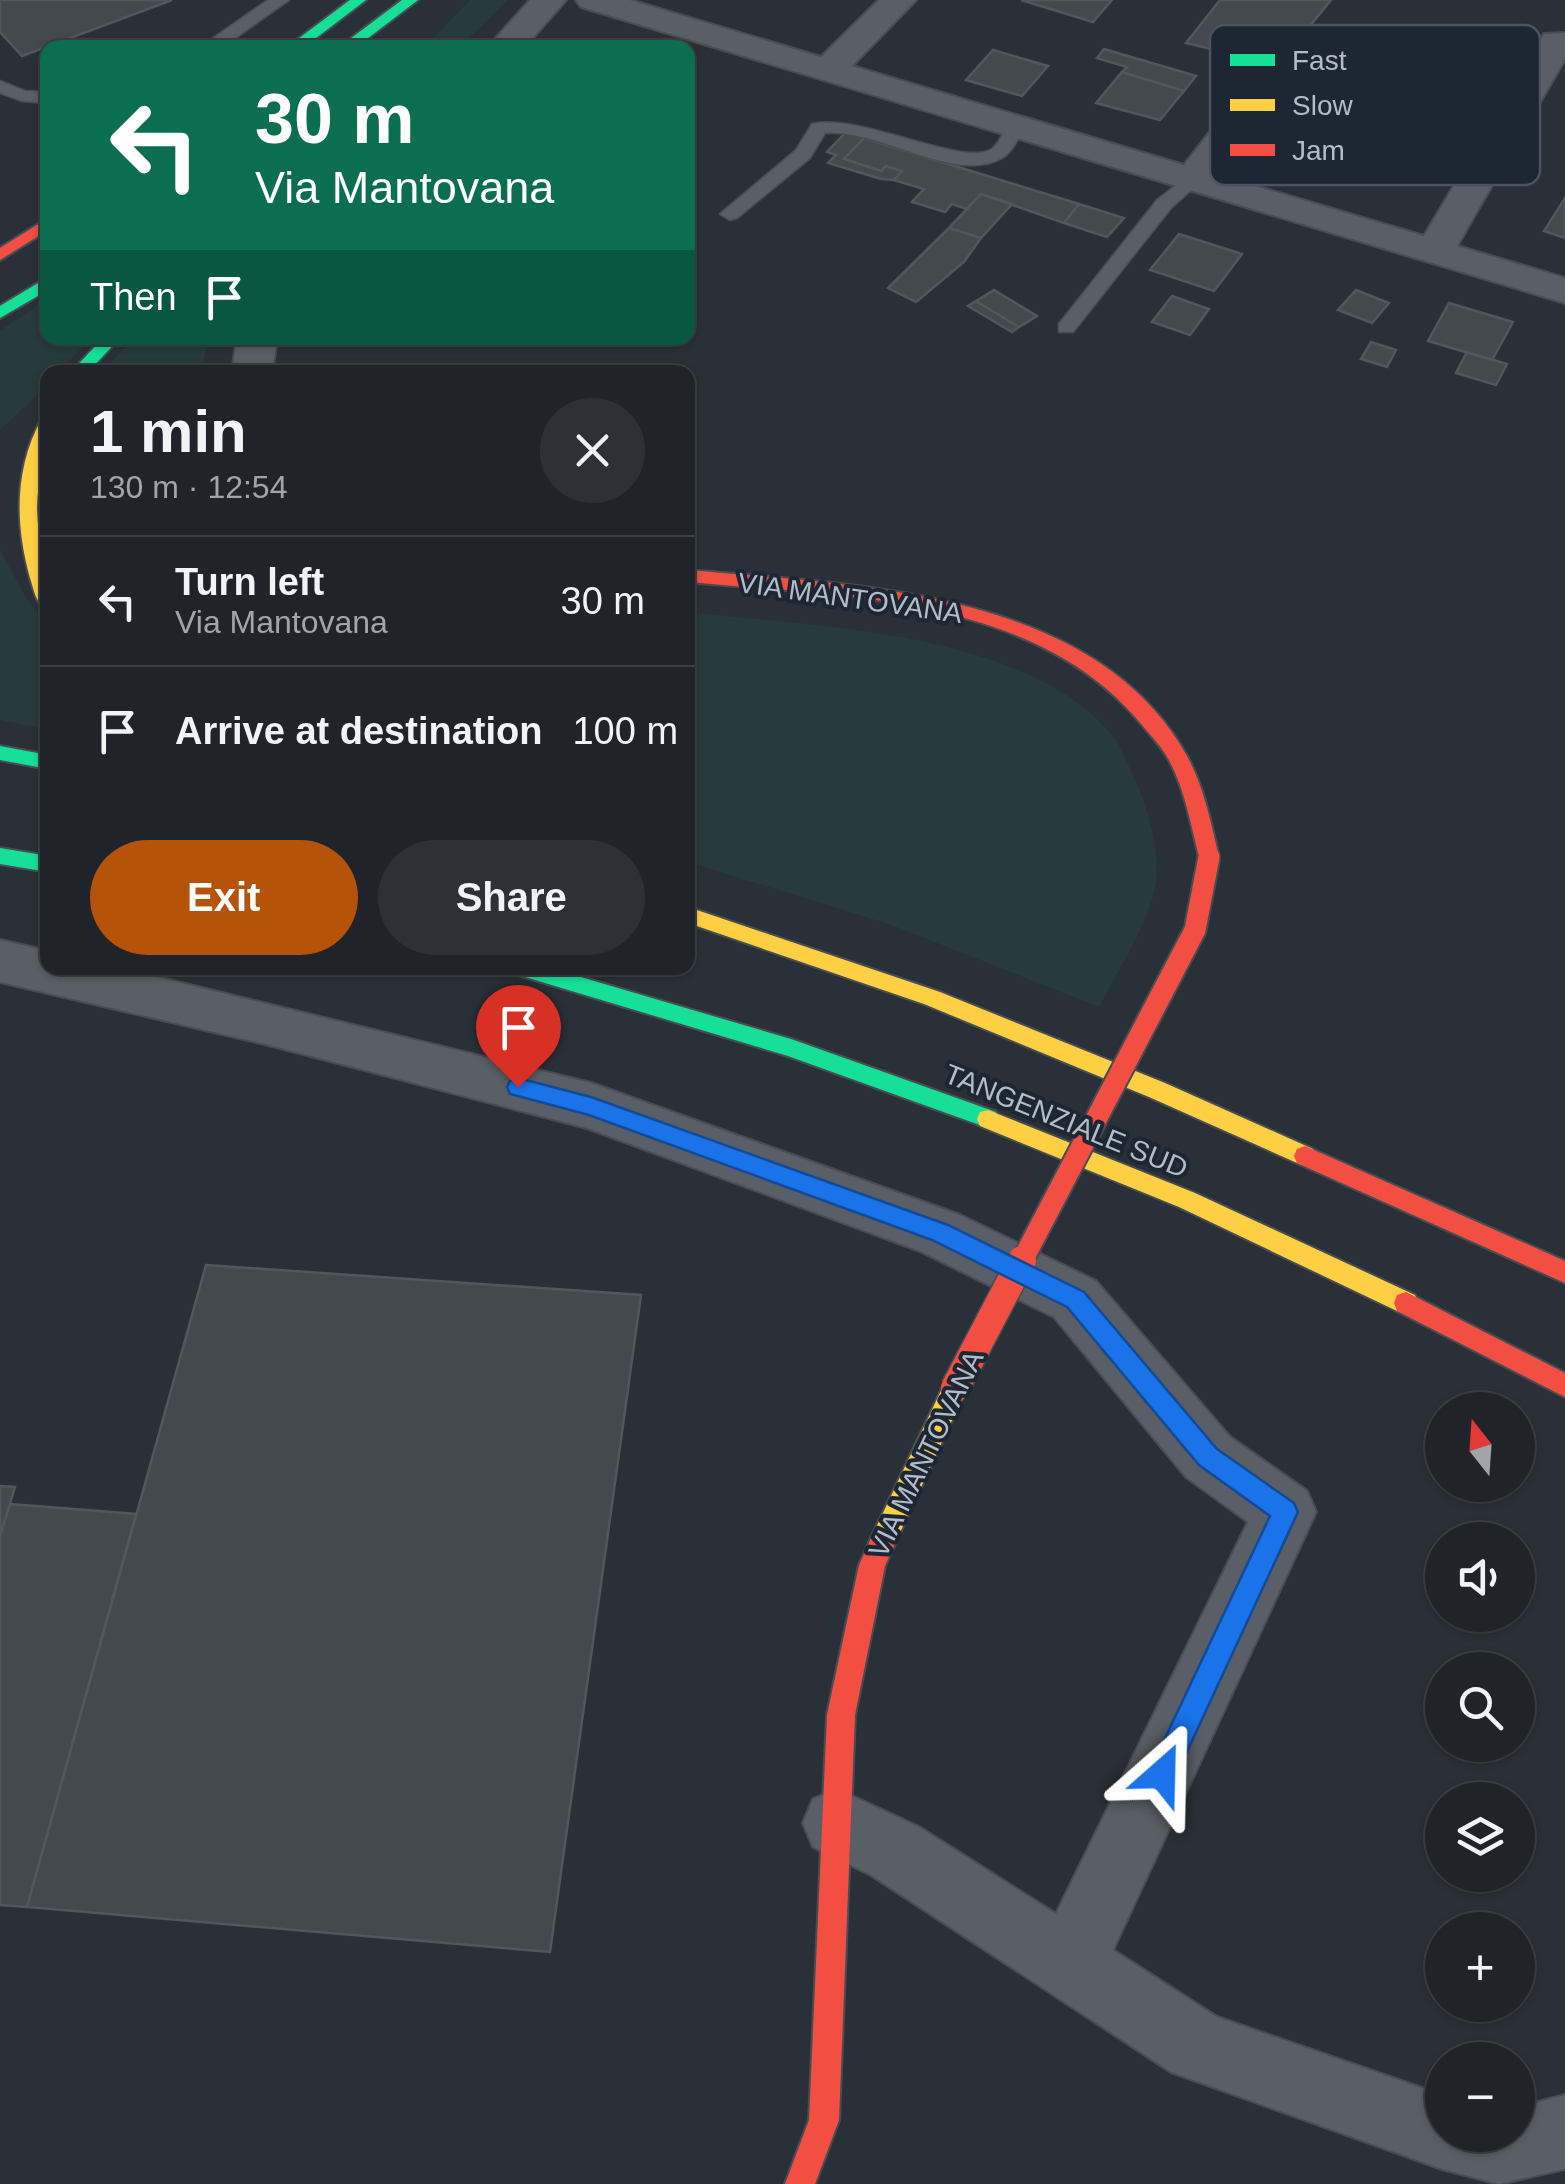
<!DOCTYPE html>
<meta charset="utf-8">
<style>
body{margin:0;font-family:Helvetica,sans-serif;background:#2d3036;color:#f1f3f6;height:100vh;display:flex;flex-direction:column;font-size:38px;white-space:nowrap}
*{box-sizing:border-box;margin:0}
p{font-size:32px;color:#a2a4a8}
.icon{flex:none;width:55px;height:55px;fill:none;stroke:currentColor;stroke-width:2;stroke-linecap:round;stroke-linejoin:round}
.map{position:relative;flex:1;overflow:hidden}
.details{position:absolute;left:40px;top:365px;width:655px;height:610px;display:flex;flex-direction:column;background:#20242a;border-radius:20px;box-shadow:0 2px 8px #0004,0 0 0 2px #3d4147}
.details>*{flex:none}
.guide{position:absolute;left:40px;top:40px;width:655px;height:305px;border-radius:20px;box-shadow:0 2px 8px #0004,0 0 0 2px #3d4147;background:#0b6e4f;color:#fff;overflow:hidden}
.needle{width:65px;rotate:343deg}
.controls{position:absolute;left:1425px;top:1392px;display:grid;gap:20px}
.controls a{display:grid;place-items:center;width:110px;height:110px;border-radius:50%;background:#20242a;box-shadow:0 2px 8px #0004,0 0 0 2px #3d4147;font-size:50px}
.pin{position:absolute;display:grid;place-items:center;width:85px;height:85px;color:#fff;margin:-102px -42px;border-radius:50% 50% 50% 0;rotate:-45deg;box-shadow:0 0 10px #0007}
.pin .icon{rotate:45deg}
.me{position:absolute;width:110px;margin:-55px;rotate:25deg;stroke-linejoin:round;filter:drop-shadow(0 0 8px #0008)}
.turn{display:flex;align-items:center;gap:35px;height:210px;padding:0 50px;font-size:45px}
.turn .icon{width:130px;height:130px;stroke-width:2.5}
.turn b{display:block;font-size:70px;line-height:85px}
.then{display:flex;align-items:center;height:95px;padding:0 50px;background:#0003;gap:20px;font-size:38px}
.round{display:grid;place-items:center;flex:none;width:105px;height:105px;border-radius:52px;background:#2d3036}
.overview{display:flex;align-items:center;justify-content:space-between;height:170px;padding:0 50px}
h1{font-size:60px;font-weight:700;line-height:75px}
.primary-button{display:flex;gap:20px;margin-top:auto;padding:20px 50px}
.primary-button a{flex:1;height:115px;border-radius:60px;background:#b45309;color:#fff;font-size:40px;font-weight:700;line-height:115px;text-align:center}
.primary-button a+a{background:#2d3036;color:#f1f3f6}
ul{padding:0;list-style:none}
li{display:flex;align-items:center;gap:30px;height:130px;padding:0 50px;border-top:2px solid #3d4147}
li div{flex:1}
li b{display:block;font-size:38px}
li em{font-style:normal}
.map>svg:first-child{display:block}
</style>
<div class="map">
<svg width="1565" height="2184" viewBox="0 0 1565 2184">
<rect width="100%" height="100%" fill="#2a3038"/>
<!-- green -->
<path fill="#273a3e" d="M 470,0 L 508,0 L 460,47 L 425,47 Z
M 47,299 L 48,338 L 91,338 L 59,372 L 48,372 L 47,386 L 0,430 L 0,331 Z
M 134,338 L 208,338 L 202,372 L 102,372 Z
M 0,550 L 27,599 L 47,624 L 47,729 L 0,720 Z
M 688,612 C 815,627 1030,630 1115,739 C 1123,750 1129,767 1135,780 C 1147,804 1161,855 1156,883 C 1148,926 1119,968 1099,1007 L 889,924 L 688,862 Z"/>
<!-- building -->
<path fill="#444950" stroke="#52575f" stroke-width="2.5" d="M 0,0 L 172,0 L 22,56 L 0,32 Z
M 1021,0 L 1112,0 L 1093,22 Z
M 1220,0 L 1331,0 L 1278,65 L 1186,43 Z
M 1104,49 L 1196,76 L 1184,91 L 1122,72 L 1127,67 L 1097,58 Z
M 993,50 L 1048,66 L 1022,96 L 966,80 Z
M 1122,72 L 1184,91 L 1160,120 L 1096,103 Z
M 846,132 L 864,138 L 844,159 L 881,171 L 886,166 L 902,171 L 894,180 L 881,179 L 828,163 L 836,155 L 827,152 Z
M 864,138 L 919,155 L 1079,204 L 1064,223 L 981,194 L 967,209 L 952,204 L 945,212 L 912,202 L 924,189 L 894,180 L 902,171 L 886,166 L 881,171 L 844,159 Z
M 981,194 L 1012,204 L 981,238 L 949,228 Z
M 1565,198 L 1565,238 L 1544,231 Z
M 1079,204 L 1124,218 L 1107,237 L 1064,223 Z
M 949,228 L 981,238 L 964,262 L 916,302 L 888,288 Z
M 1179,234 L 1242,254 L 1214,291 L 1150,270 Z
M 994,290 L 1037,316 L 1019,327 L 976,301 Z
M 1356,290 L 1389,303 L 1372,323 L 1338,310 Z
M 1172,296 L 1209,309 L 1190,335 L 1152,322 Z
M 976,301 L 1019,327 L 1012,332 L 968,306 Z
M 1449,303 L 1513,322 L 1492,360 L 1428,341 Z
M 1371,342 L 1396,350 L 1387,367 L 1361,359 Z
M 1467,352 L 1507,364 L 1496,385 L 1456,373 Z
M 206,1265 L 641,1295 L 550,1952 L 27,1907 Z
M 0,1486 L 15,1487 L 0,1536 Z
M 10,1504 L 136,1514 L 27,1907 L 0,1905 L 0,1536 Z"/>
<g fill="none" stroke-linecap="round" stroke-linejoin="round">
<!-- lane casing -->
<g stroke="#484c53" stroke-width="3">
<path id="lane" d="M 268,0 L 289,0 L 221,48 L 199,48 Z
M 0,81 L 25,91 L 48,92 L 48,103 L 22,101 L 0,93 Z
M 1016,120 L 1025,126 C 1019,136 1013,152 1002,158 C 955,185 879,128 825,133 L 810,158 L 737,218 L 730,220 L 720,214 L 796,150 L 812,124 C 861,113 964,168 992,149 C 1000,143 1004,130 1009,122 Z
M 1192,173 L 1199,175 L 1199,183 L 1171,208 L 1073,332 L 1059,332 L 1059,324 L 1157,200 Z"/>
</g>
<!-- street casing -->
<g stroke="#484c53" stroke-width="4">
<path id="street" d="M 530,0 L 566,0 L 524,48 L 487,48 Z
M 576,0 L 630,0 L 821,57 L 879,0 L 916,0 L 852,66 L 1184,165 L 1246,86 L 1259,83 L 1272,86 L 1277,94 L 1215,174 L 1424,236 L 1544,34 L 1565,33 L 1565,59 L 1457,246 L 1565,278 L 1565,303 L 581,7 Z
M 237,338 L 277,338 L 272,372 L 232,372 Z
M 0,940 L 48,951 L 48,968 L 120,968 L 591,1083 L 960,1215 L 1096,1281 L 1230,1437 L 1307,1491 L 1316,1512 L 1113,1950 L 1217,2017 L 1442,2095 L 1442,2135 L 1518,2135 L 1518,2107 L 1565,2095 L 1565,2169 L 1499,2184 L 1442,2169 L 1171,2072 L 871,1875 L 813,1847 L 803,1823 L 813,1799 L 837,1789 L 919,1827 L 1056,1914 L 1248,1522 L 1186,1477 L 1054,1317 L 920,1251 L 587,1128 L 265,1044 L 0,982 Z"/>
</g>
<!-- fast casing -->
<g stroke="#484c53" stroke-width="4">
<path id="fast" d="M 350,0 L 366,0 L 303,48 L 286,48 Z
M 402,0 L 418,0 L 355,48 L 338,48 Z
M 48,277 L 48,290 L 0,318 L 0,306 Z
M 103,338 L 120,338 L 88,372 L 71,372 Z
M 0,746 L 48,755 L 48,769 L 0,760 Z
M 0,848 L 48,856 L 48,872 L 0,864 Z
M 512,968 L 550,968 L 791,1039 L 996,1112 L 999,1119 L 996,1126 L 988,1128 L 788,1056 L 515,974 Z"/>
</g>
<!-- slow casing -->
<g stroke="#484c53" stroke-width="4">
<path id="slow" d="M 48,417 C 48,448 37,478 37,509 C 38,544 48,575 48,610 C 36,605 34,590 30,578 C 15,524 14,468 42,418 Z
M 688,907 L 940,992 L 1165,1083 L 1313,1149 L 1316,1156 L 1313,1163 L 1305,1166 L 1297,1163 L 1149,1097 L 924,1004 L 688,923 Z
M 988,1110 L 1195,1193 L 1415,1295 L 1418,1303 L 1415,1311 L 1406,1314 L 1397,1311 L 1179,1207 L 980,1126 L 977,1119 L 980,1112 Z
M 955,1377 L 964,1380 L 967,1388 L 891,1552 L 882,1555 L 873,1552 L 869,1543 L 873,1534 L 946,1380 Z"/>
</g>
<!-- jam casing -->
<g stroke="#484c53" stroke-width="4">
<path id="jam" d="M 48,218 L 48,230 L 0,260 L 0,248 Z
M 688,570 C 855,585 1094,589 1187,756 C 1204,787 1211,823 1219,857 L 1216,863 L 1202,863 L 1199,857 C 1191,825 1185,791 1170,762 C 1163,748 1152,737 1142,725 C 1036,595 841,596 688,582 Z
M 1305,1146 L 1565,1261 L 1565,1283 L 1297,1163 L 1294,1156 L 1297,1149 Z
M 1406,1292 L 1565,1373 L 1565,1397 L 1397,1311 L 1394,1303 L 1397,1295 Z
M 882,1531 L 891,1534 L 895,1543 L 885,1566 L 855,1715 L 839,2120 L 815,2184 L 785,2184 L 809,2120 L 827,1715 L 859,1565 L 873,1534 Z"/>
</g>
<!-- lane -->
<use href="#lane" fill="#5a5e66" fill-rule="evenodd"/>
<!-- street -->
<use href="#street" fill="#5a5e66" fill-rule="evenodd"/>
<!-- fast -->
<use href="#fast" fill="#16e098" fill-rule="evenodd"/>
<!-- slow -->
<use href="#slow" fill="#ffcf43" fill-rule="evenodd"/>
<!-- jam -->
<use href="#jam" fill="#f24e42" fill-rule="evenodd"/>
<!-- jam-bridge-far1 casing -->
<g stroke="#484c53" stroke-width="25" stroke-linecap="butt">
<path id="jam-bridge-far1" d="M 1021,1263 L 1195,930 L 1209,857"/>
</g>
<!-- jam-bridge casing -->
<g stroke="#484c53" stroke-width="31" stroke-linecap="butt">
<path id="jam-bridge" d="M 955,1388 L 1022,1260"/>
</g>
<!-- jam-bridge-far1 -->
<use href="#jam-bridge-far1" stroke="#f24e42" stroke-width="21"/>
<!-- jam-bridge -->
<use href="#jam-bridge" stroke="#f24e42" stroke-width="28"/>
</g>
<!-- route -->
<path fill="#1a73e8" stroke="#114b97" stroke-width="2.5" d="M 518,1078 L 591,1097 L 948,1225 L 1084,1292 L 1217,1449 L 1294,1503 L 1298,1512 L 1172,1784 L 1162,1789 L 1152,1784 L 1148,1774 L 1270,1516 L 1199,1465 L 1067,1307 L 932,1240 L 589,1115 L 510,1094 L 507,1087 L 510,1081 Z"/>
<g text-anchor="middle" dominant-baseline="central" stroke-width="8" stroke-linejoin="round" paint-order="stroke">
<!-- street labels -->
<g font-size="28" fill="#b4bcc9" stroke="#1d2633">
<text transform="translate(850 598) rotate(8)">VIA MANTOVANA</text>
<text transform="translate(1066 1121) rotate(22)">TANGENZIALE SUD</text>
<text transform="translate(926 1454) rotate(-64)">VIA MANTOVANA</text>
</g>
</g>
<!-- legend -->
<rect x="1210" y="25" width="330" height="160" rx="15" fill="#1d2633" stroke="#4a5360" stroke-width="2.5"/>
<rect x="1230" y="54" width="45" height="12" fill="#16e098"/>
<rect x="1230" y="99" width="45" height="12" fill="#ffcf43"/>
<rect x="1230" y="144" width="45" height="12" fill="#f24e42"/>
<g font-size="28" fill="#b4bcc9">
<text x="1292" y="70">Fast</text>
<text x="1292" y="115">Slow</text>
<text x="1292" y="160">Jam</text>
</g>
</svg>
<div class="controls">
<a><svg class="needle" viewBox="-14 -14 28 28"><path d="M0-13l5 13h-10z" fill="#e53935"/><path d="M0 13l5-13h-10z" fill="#a2a4a8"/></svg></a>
<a><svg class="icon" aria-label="sound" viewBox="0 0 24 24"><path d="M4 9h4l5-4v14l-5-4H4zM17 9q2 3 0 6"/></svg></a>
<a><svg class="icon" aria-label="search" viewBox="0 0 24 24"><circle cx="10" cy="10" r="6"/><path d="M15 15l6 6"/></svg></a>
<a><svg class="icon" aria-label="layers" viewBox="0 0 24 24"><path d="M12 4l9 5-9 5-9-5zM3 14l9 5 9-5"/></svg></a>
<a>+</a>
<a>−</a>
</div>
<div class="pin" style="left:518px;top:1087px;background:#d93025"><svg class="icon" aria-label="arrive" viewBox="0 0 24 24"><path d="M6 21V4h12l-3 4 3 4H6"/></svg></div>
<svg class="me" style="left:1162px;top:1774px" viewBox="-20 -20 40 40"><path d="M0-17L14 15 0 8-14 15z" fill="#1a73e8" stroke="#fff" stroke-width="4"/></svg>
<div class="guide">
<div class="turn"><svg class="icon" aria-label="left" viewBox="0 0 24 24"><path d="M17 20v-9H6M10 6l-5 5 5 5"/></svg><div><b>30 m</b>Via Mantovana</div></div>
<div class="then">Then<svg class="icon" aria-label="arrive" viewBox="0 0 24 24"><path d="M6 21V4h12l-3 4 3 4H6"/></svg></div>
</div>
<section class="details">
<div class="overview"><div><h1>1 min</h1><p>130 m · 12:54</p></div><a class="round"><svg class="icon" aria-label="close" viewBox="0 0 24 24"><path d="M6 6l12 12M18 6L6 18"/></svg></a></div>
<ul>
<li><svg class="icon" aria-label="left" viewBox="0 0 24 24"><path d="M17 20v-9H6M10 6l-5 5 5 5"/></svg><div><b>Turn left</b><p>Via Mantovana</p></div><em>30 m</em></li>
<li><svg class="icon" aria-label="arrive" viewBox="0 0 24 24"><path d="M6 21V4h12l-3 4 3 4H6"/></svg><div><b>Arrive at destination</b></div><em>100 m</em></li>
</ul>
<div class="primary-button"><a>Exit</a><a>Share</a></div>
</section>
</div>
